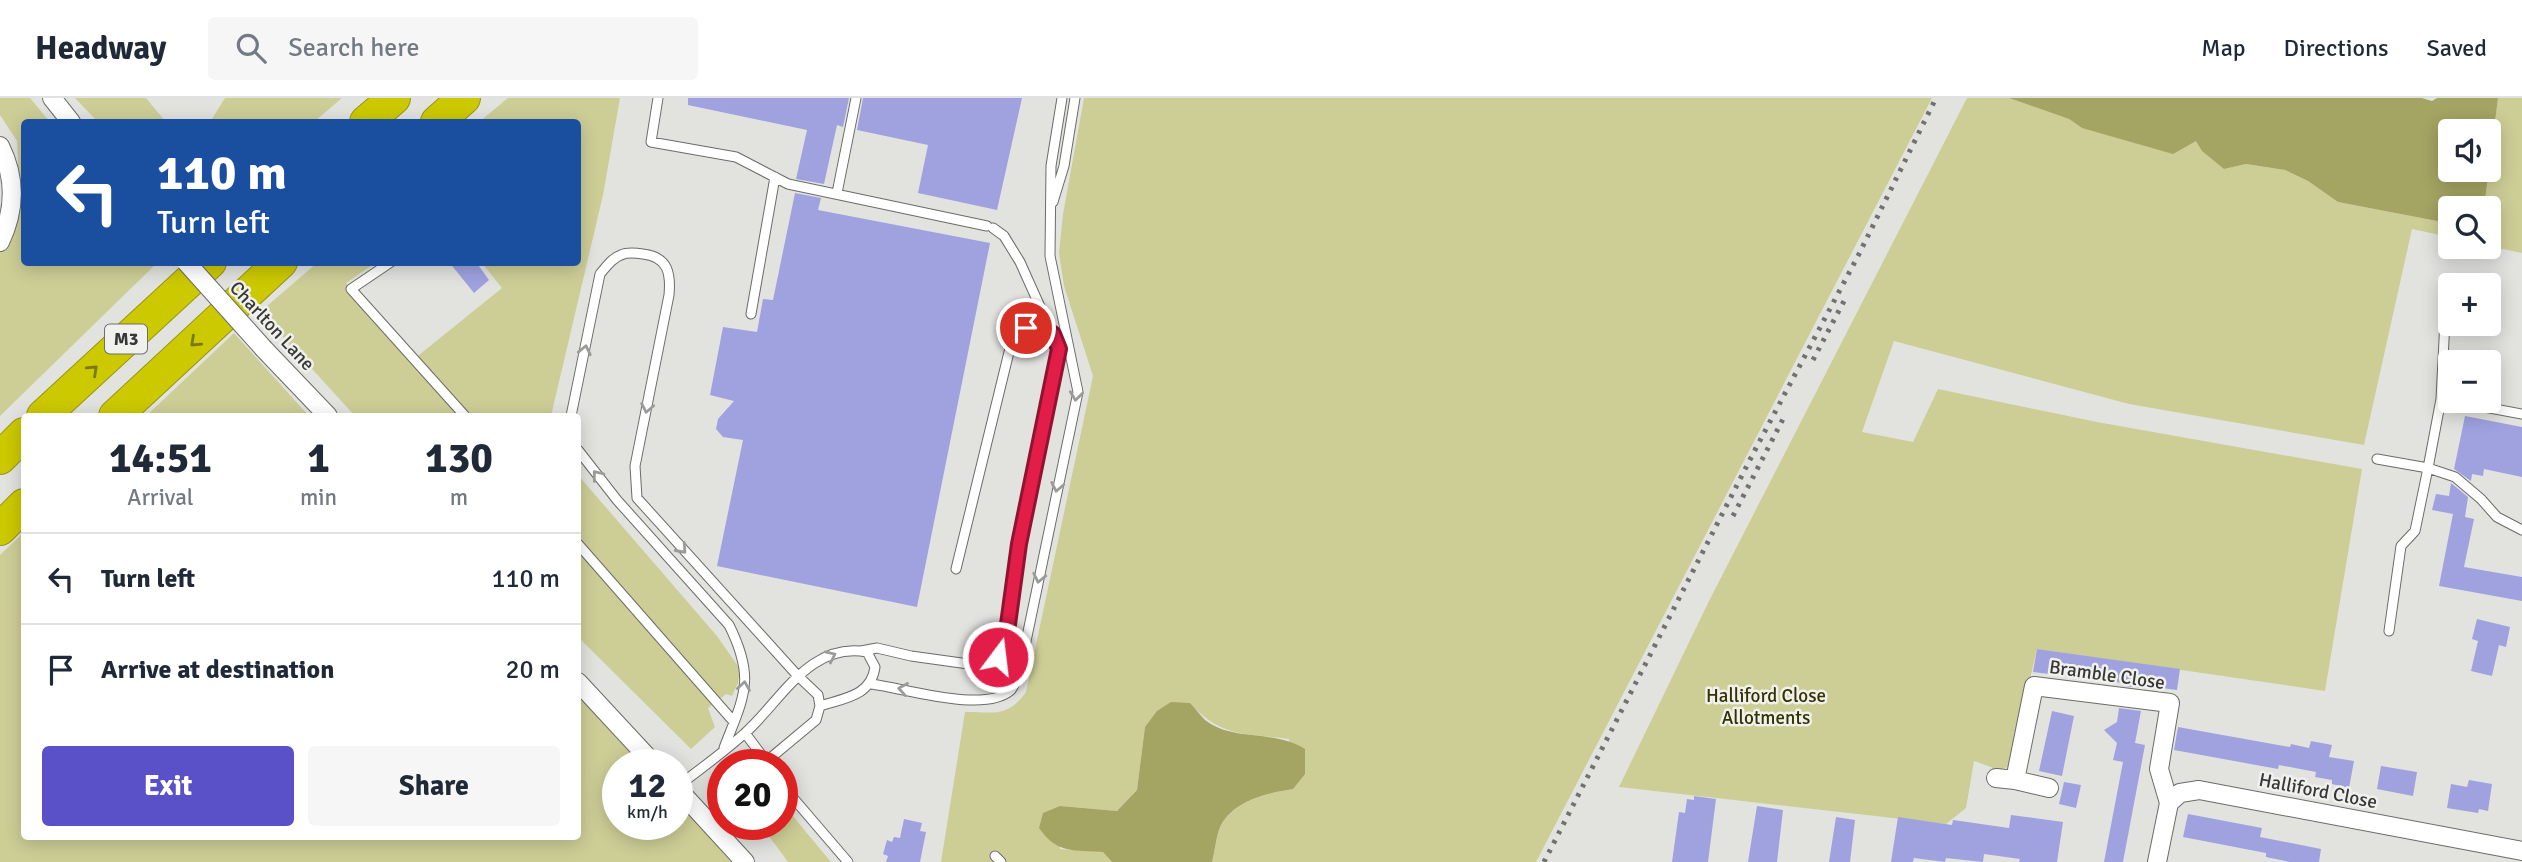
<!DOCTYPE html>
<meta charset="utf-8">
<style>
body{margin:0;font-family:Signika,sans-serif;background:#f6f6f7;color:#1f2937;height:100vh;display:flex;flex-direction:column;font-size:26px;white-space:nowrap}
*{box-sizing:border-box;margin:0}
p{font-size:23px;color:#747a83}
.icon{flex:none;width:38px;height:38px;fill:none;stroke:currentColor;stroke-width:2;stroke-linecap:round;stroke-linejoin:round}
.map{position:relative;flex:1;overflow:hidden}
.sheet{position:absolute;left:21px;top:315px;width:560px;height:427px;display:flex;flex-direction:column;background:#fff;border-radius:7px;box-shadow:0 4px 18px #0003}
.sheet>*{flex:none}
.guide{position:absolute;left:21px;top:21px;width:560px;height:147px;border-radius:7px;box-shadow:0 4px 18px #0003;background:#1a4fa0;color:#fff;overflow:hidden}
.fabs{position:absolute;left:2438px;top:21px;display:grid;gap:14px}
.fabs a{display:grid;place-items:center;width:63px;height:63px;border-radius:7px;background:#fff;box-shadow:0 4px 18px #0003;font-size:35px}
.speed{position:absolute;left:602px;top:651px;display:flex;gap:14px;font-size:35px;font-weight:700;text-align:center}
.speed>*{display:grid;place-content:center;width:91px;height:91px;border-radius:50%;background:#fff;box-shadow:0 4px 18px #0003;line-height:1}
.speed small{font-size:18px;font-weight:400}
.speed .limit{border:10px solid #d22;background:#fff;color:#111}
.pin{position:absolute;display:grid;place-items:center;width:60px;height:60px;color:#fff;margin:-30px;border:4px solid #fff;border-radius:50%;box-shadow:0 2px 7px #0007}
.me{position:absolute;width:77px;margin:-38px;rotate:15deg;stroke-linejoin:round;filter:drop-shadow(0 0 5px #0008)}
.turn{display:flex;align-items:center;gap:24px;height:147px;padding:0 21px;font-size:32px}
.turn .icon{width:91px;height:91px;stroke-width:2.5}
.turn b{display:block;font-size:49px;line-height:60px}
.eta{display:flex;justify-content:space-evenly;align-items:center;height:119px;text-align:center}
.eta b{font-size:42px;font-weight:700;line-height:49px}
.button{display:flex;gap:14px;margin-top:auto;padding:14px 21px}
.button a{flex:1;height:80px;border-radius:7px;background:#5a50c8;color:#fff;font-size:28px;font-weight:700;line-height:80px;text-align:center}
.button a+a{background:#f6f6f7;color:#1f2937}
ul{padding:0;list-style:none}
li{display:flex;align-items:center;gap:21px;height:91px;padding:0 21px;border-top:2px solid #e0e1e3}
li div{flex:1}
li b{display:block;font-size:26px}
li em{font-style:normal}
header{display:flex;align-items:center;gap:42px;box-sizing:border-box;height:98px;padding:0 35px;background:#fff;border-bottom:2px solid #e0e1e3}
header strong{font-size:33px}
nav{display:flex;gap:38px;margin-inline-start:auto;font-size:24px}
.search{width:490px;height:63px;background:#f6f6f7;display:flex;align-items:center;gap:18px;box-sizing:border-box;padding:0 24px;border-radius:7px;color:#747a83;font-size:26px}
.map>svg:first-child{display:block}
</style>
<header>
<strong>Headway</strong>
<div class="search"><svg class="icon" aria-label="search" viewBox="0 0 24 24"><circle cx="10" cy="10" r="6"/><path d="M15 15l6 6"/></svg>Search here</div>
<nav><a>Map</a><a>Directions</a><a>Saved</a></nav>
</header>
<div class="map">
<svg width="2522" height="764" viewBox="0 0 2522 764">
<rect width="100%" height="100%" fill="#e2e3df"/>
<!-- green -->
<path fill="#cdce96" d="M 0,0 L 30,0 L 50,24 L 24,24 L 24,164 L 157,165 L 0,318 L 0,131 L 19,87 L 17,43 L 0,17 Z
M 75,0 L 146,0 L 166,24 L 98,24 Z
M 225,0 L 342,0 L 314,24 L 210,24 Z
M 508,0 L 620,0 L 603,97 L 551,318 L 355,318 L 260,214 L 317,165 L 375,165 L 346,185 L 414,261 L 502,190 L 482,165 L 578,164 L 578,24 L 479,24 Z
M 1084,0 L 1932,0 L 1536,764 L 1212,764 C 1215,753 1216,737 1221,727 C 1235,702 1267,695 1293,691 L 1289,641 C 1246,635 1221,640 1190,605 L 1145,629 L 1137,692 L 1117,713 L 1060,708 L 1060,751 L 1103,754 L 1112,764 L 941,764 L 965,614 C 995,614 1007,620 1026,594 L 1093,278 L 1064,188 L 1059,155 L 1063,116 Z
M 1967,0 L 2009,0 L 2069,21 L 2082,30 L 2196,42 L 2224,71 L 2246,66 L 2285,72 L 2308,83 L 2338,104 L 2437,123 L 2450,132 L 2450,139 L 2412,131 L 2364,347 L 2129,306 L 1894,243 L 1862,334 L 1913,344 L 1938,291 L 2097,324 L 2362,371 L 2325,593 L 2037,551 L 2010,668 L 1999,672 L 1974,663 L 1966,710 L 1946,726 L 1619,689 L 1709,503 Z
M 2498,0 L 2522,0 L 2522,155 L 2489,148 L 2488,110 L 2484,110 Z
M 234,235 L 309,318 L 146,318 Z
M 578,377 L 717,538 L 740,571 L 738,585 L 732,598 L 726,596 L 708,610 L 715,629 L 691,651 L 578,539 Z
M 24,434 L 24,738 L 578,738 L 578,596 L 653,667 L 618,667 L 618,726 L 677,726 L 677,690 L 745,764 L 0,764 L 0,457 Z
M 782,705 L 831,764 L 788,764 L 760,726 L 782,726 Z"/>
<!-- water -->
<path fill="#a4a463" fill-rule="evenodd" d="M 2009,0 L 2422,0 L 2432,3 L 2437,0 L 2498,0 L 2484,110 L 2450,110 L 2450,132 L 2437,123 L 2338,104 L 2308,83 L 2285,72 L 2246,66 L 2224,71 L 2202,53 L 2196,43 L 2173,56 L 2082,30 L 2069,21 ZM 2450,33 L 2488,33 L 2488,72 L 2450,72 Z
M 1171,604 L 1190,605 C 1195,610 1200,617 1205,622 C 1233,644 1273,631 1305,651 L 1305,676 L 1293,691 C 1267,695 1235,702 1221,727 C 1216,737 1215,753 1212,764 L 1112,764 L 1103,754 C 1074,752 1057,756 1039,730 L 1043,715 L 1060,708 L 1117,713 L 1137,692 L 1145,629 L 1157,613 Z"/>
<!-- building -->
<path fill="#9fa2df" d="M 688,0 L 849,0 L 843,29 L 837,27 L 824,86 L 796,81 L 807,32 L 688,7 Z
M 863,0 L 1022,0 L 997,112 L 918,95 L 928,47 L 857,32 Z
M 795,95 L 821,100 L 818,112 L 990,145 L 917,509 L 717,468 L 743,342 L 723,339 L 716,331 L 718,321 L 734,303 L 710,297 L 723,229 L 757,234 L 763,201 L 773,202 Z
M 449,164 L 476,164 L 489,182 L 474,195 Z
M 2465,318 L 2522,329 L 2522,379 L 2484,371 L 2483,378 L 2472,376 L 2471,383 L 2454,371 Z
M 2451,385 L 2468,399 L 2465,419 L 2474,421 L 2464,469 L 2522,479 L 2522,503 L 2439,488 L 2453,416 L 2432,412 L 2436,396 L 2449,398 Z
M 2477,521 L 2510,529 L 2506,549 L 2499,547 L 2492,578 L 2471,573 L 2478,543 L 2472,541 Z
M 2037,551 L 2180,571 L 2177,592 L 2146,588 L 2145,590 L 2122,588 L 2123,585 L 2033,574 Z
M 2119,610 L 2141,613 L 2135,645 L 2145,647 L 2123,764 L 2104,764 L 2123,664 L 2113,662 L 2117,645 L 2104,632 L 2117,624 Z
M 2052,613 L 2074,618 L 2062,678 L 2039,673 Z
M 2178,629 L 2290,649 L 2291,646 L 2309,650 L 2311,643 L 2332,647 L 2329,659 L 2354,663 L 2349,690 L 2332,686 L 2332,682 L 2315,679 L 2316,674 L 2279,667 L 2278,671 L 2174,652 Z
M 2381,668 L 2417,674 L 2413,698 L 2377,691 Z
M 2469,682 L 2492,686 L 2488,713 L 2479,711 L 2478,715 L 2447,710 L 2451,686 L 2467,689 Z
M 2064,684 L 2081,687 L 2076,710 L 2059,706 Z
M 1694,698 L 1716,701 L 1708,764 L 1672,764 L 1679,714 L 1685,715 L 1687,701 L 1694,702 Z
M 1757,708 L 1783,712 L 1777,764 L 1748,764 Z
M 2188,716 L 2262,730 L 2260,739 L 2321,751 L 2319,764 L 2290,764 L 2266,759 L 2266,755 L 2183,739 Z
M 2011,717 L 2063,724 L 2057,764 L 2019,764 L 2020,761 L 1984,756 L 1983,764 L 1946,760 L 1945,764 L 1914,760 L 1913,764 L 1891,764 L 1898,719 L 1952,727 L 1953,722 L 2009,730 Z
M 1836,719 L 1855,722 L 1850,764 L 1829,764 Z
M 904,721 L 922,725 L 920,733 L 926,734 L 920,764 L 886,764 L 888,758 L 883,756 L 887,742 L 892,744 L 894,739 L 900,740 Z"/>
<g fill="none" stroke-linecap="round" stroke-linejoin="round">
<!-- lane casing -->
<g stroke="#6b6b68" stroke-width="11">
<path id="lane" d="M 658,0 L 651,44 L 736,59 L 788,86 L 987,128
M 837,95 L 856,0
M 1053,104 L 1064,68 L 1075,0
M 391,164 L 351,191 L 465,318
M 751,216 L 775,79
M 2441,301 L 2447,183
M 2452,303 L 2522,316
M 571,318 L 600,176 C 606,169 612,160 621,157 C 627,154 636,155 643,156 C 668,159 671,175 669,197 L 635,368 L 637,400 L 797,577 L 818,597 L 820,608
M 578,352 L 617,402 L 729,527 C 756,581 744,598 724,650
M 2377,361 L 2428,370 L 2441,301 L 2450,302
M 578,446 L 734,624
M 956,471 L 1010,250 C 1021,230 1031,225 1052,235
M 2389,533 L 2401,448 L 2415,433 L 2428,370 L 2455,379 L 2481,401 L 2497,419 L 2522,432
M 861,553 L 877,550 L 911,558 L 983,568 L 998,559 L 1005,541 L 1019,446 L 1059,251 L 1020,164 L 1004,138 L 993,130
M 871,586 C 904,590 985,616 1011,592 C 1015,587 1017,578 1020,572 L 1078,294 L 1050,158 L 1051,68 L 1062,0
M 745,635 L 769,667
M 782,687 L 848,764
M 677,689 C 700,671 723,655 745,635 C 781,603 810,543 867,554 L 875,569 C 871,598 845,600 820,608 L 816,622 L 762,667
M 709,723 L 723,709
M 995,758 L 1001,764"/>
</g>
<!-- street casing -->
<g stroke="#6b6b68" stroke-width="20">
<path id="street" d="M 52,0 L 71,24
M 0,48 C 16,80 15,113 0,144
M 264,251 L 328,318
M 578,584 L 655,667
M 1996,680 L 2015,682
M 677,690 L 745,764
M 2049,690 L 2015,682 L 2034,588 L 2170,605 L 2159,671 L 2169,705
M 2157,764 L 2169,705 L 2180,695 L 2199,692 L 2522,753"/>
</g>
<!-- highway casing -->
<g stroke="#989613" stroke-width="34">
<path id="highway" d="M 366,24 L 394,0
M 437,24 L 464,0
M 43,318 L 210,164
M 115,318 L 281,164
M 0,360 L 24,336
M 0,431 L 24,407"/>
</g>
<!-- lane -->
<use href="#lane" stroke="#fff" stroke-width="9"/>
<!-- street -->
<use href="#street" stroke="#fff" stroke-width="18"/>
<!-- highway -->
<use href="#highway" stroke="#ccc900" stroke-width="32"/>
<!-- rail -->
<path stroke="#717270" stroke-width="5" stroke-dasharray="3.5 7" stroke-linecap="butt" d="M 1813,262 L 1844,203
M 1733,418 L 1783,321
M 1544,764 L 1756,350 L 1858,158 L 1936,0"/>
<!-- street-bridge casing -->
<g stroke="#6b6b68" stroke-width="20" stroke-linecap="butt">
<path id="street-bridge" d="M 186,164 L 264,251"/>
</g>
<!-- street-bridge -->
<use href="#street-bridge" stroke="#fff" stroke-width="18"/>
</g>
<!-- one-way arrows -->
<defs><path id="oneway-chevron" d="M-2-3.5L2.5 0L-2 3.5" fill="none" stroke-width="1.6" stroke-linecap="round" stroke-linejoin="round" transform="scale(1.75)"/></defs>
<g stroke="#7a791e">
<use href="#oneway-chevron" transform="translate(195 244) rotate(137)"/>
<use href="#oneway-chevron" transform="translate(93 272) rotate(-43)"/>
</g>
<g stroke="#9b9b9a">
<use href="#oneway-chevron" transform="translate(585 252) rotate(-78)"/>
<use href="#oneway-chevron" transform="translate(1076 298) rotate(97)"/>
<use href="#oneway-chevron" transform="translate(647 310) rotate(101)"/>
<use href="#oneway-chevron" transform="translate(597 377) rotate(-128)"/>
<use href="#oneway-chevron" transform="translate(1057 389) rotate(101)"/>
<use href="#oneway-chevron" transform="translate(682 451) rotate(48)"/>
<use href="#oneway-chevron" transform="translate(1039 480) rotate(102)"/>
<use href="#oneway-chevron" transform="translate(831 558) rotate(-25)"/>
<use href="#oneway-chevron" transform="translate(744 588) rotate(-81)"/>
<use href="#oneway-chevron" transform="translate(903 591) rotate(-170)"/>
</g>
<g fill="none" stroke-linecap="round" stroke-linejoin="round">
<!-- route casing -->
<g stroke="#92132f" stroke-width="18">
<path id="route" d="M 998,559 L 1006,541 L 1019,446 L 1059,251 L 1053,236 L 1040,229 L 1026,230"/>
</g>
<!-- route -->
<use href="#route" stroke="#e11d48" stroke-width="12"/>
</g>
<g text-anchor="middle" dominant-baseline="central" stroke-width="5" stroke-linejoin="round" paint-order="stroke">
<!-- shield labels -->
<rect fill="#f0f0ec" stroke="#6e6e6d" stroke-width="2" x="105" y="226.5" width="42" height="29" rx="5"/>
<g font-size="18" font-weight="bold" fill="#373736">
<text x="126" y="241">M3</text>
</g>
<!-- street labels -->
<g font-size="19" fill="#373736" stroke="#f0f0ec">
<text transform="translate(272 228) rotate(47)">Charlton Lane</text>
<text transform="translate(2107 577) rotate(8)">Bramble Close</text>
<text transform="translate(2318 693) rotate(11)">Halliford Close</text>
</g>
<!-- park labels -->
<g font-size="19" fill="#343300" stroke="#f0f0ec">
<text x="1766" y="598">Halliford Close<tspan x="1766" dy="22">Allotments</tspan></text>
</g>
</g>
</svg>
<div class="fabs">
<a><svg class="icon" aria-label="sound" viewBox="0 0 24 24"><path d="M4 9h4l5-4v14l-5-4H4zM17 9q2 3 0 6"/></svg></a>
<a><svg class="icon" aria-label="search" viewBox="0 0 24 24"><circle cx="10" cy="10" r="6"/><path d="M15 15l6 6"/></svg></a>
<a>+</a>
<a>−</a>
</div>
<div class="speed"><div>12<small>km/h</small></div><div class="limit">20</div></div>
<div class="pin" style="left:1026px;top:230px;background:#d93025"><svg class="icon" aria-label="arrive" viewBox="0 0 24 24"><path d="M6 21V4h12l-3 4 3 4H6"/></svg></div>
<svg class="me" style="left:998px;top:559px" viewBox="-20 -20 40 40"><circle r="17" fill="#e11d48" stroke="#fff" stroke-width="3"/><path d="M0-11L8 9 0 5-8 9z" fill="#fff"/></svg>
<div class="guide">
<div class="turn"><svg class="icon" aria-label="left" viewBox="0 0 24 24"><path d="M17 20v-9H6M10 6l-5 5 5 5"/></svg><div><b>110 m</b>Turn left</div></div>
</div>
<section class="sheet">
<div class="eta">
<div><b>14:51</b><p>Arrival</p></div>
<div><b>1</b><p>min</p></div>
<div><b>130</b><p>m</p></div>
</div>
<ul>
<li><svg class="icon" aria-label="left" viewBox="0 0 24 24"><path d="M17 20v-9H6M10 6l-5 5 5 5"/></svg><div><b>Turn left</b></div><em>110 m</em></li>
<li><svg class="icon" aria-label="arrive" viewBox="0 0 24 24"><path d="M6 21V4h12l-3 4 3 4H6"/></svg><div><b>Arrive at destination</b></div><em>20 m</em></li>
</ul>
<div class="button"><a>Exit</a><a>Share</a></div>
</section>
</div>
